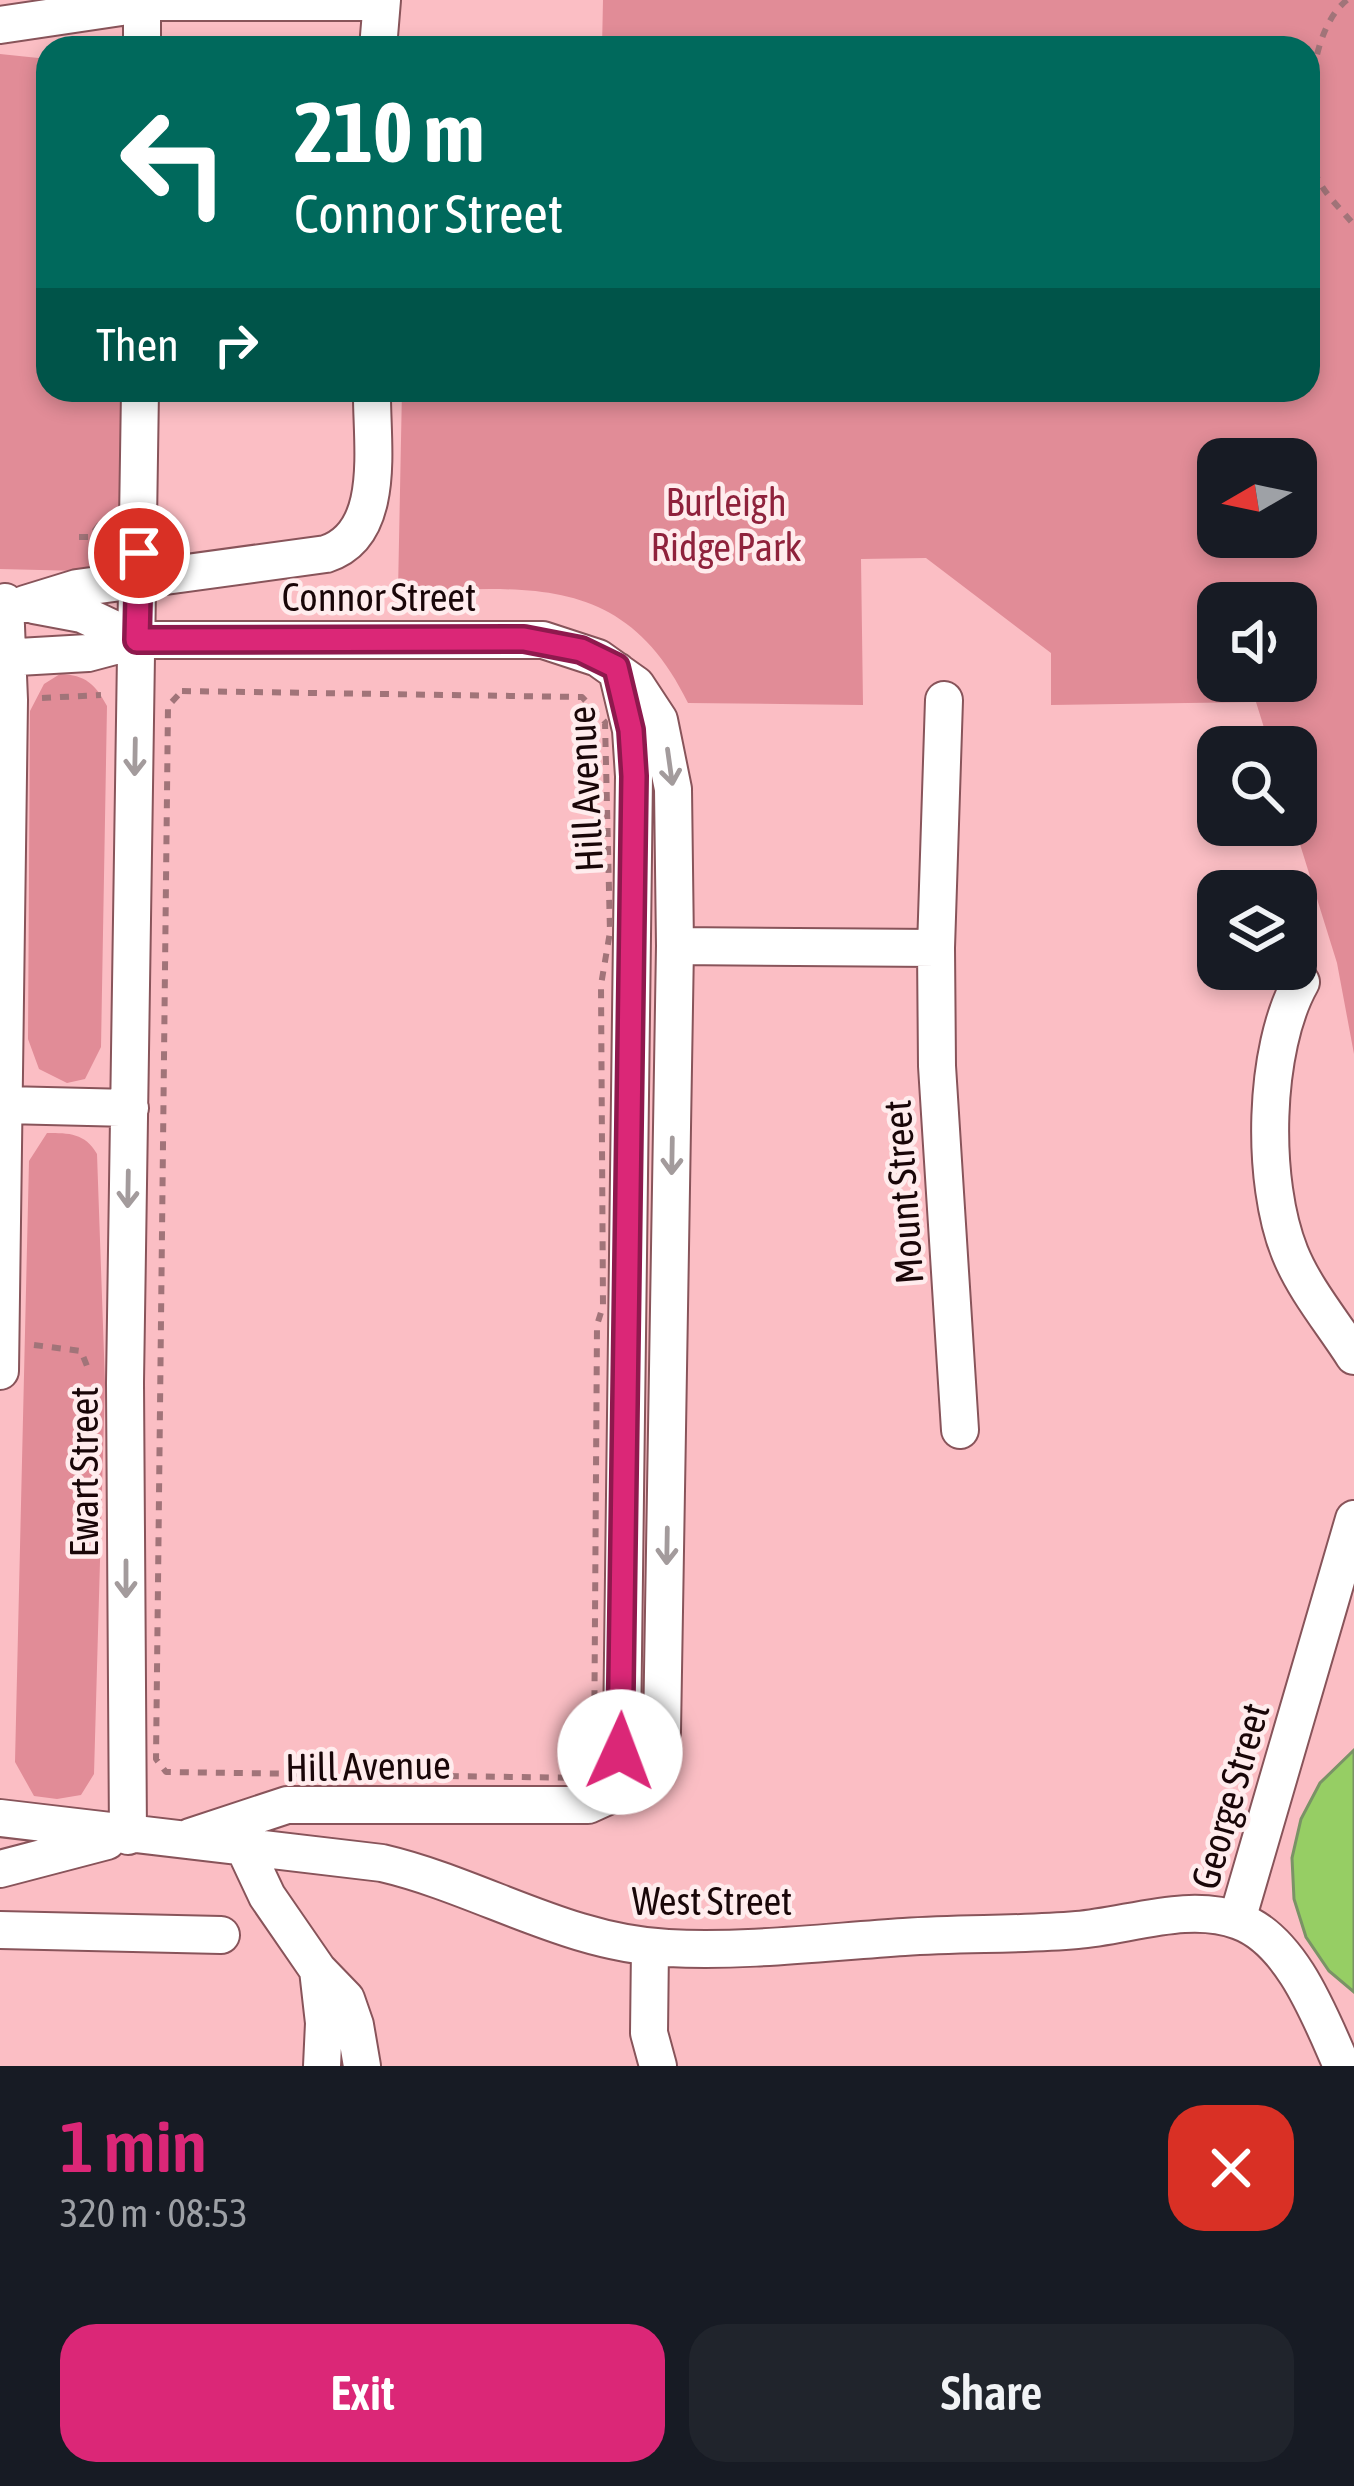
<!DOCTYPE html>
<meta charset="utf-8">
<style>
body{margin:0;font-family:"Asap Condensed",sans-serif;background:#20242c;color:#f1f3f6;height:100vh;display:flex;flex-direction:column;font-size:45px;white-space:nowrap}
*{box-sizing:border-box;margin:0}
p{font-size:39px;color:#9ea1a6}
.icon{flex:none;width:66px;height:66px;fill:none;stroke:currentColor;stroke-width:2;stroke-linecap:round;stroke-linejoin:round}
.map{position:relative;height:2066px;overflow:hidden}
.details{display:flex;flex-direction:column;background:#171b24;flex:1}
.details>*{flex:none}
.banner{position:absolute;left:36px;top:36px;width:1284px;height:366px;border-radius:36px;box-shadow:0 6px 18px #0003;background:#00695c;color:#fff;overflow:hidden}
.needle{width:78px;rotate:261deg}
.controls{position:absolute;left:1197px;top:438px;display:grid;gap:24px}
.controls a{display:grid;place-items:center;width:120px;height:120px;border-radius:24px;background:#171b24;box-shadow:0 6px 18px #0003;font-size:60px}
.pin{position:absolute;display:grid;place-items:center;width:102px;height:102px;color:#fff;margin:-51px;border:6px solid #fff;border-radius:50%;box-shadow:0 3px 12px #0007}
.me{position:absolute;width:132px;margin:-66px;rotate:2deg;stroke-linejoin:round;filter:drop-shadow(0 0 9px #0008)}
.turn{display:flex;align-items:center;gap:42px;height:252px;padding:0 60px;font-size:54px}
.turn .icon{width:156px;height:156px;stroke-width:2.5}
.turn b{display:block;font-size:84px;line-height:102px}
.then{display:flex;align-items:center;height:114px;padding:0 60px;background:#0003;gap:24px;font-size:45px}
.round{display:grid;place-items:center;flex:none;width:126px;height:126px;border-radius:36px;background:#20242c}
.headline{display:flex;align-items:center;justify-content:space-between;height:204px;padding:0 60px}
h1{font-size:72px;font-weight:600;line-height:90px;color:#db2777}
.primary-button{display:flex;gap:24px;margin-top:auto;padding:24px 60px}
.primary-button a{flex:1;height:138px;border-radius:36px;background:#db2777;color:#fff;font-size:48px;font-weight:600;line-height:138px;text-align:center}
.primary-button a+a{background:#20242c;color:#f1f3f6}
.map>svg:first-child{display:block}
</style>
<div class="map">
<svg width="1354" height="2066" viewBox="0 0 1354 2066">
<rect width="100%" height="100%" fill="#fbbec4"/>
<!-- green -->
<path fill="#e18c97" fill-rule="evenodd" d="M 603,0 L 1354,0 L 1354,1054 L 1337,963 L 1294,825 L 1296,747 L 1270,747 L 1256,702 L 1051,705 L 1051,653 L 926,558 L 861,559 L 863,705 L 688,703 C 624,571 525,588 398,592 L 402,390 L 1308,390 L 1308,48 L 602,48 ZM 1218,459 L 1296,459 L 1296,537 L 1218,537 ZM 1296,603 L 1296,681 L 1218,681 L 1218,603 Z
M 0,54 L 48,59 L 48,390 L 120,390 L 121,572 L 0,569 Z
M 60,674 C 86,675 95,684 107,706 L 101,1047 L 85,1079 L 67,1083 L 39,1069 L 28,1039 L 30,711 L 44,684 Z
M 47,1133 C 69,1133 85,1133 97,1154 L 105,1383 L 94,1774 L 81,1795 L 57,1799 L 34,1796 L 15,1762 L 29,1161 Z"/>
<!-- building -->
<path fill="#96ce64" stroke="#7a9366" stroke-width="3" d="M 1354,1750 L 1354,1992 L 1329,1971 L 1306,1937 L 1294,1899 L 1292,1858 L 1301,1819 L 1320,1783 Z"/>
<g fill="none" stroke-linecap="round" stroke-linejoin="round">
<!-- minor casing -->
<g stroke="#88545a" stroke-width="40">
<path id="minor" d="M 0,25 L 155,2 L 381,2
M 142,48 L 142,4
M 378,48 L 382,0
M 25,604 L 77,588 L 326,554 C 388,534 371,442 372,390
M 34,605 L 82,614 L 137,640
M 0,658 L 88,653 L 137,640 L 543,640 L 598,658 L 636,685 L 659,720 L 673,789 L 675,946 L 662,1732 L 621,1790 L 588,1805 L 287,1805 L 190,1837
M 675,946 L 936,948 L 937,1066 L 960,1430
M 936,948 L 944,700
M 1301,982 C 1263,1049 1261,1182 1290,1253 C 1305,1290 1333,1323 1354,1356
M 5,1105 L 130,1108
M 0,1371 L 9,700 L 5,602
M 592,1791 L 615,1766 L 622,1735 L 634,776 L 631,730 L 617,671
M 0,1818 L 382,1863 C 480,1886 566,1943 668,1948 C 746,1952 826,1942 904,1937 C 962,1933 1020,1935 1077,1930 C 1128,1926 1189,1902 1239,1921 C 1292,1940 1321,2019 1342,2066
M 128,1836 L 125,1383 L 140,390
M 243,1845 L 267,1896 L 318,1970 L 346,1999 L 355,2025 L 362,2066
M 0,1869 L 107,1841
M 1237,1920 L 1354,1519
M 0,1930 L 221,1935
M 650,1947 L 649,2033 L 658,2066
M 318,1970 L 324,2023 L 322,2066"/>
</g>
<!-- path -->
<path stroke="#a17479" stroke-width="6" stroke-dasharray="9 9" stroke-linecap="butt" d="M 1347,0 C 1307,32 1306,122 1315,171 C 1319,189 1342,210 1354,225
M 79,537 L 90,537 L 102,521
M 182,691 L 582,697 L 605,722 L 610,932 L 601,985 L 603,1306 L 597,1325 L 594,1763 L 584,1778 L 166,1772 L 156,1759 L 168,706 Z
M 42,698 L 101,695
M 34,1345 L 81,1351 L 87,1366"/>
<!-- minor -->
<use href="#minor" stroke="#fff" stroke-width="36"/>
</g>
<!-- one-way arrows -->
<defs><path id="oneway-shaft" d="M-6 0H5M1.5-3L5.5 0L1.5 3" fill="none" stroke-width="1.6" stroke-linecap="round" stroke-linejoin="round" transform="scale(3)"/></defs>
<g stroke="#a39b9c">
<use href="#oneway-shaft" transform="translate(135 757) rotate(91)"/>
<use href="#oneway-shaft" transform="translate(670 767) rotate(82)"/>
<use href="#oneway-shaft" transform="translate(672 1156) rotate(91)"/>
<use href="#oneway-shaft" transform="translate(128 1189) rotate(91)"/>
<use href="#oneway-shaft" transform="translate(667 1546) rotate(91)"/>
<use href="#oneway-shaft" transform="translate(126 1579) rotate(90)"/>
</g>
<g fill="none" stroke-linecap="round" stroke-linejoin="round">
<!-- route casing -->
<g stroke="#8e194d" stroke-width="30">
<path id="route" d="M 139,553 L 137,640 L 524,639 L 581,650 L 616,667 L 631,730 L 634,776 L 620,1752"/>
</g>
<!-- route -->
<use href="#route" stroke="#db2777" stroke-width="21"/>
</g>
<g text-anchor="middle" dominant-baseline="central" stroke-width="9" stroke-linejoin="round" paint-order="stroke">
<!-- park labels -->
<g font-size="39" fill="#8f223c" stroke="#ffeced">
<text x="726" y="502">Burleigh<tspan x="726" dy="45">Ridge Park</tspan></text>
</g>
<!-- street labels -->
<g font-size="39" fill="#190608" stroke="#ffeced">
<text x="379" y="597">Connor Street</text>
<text transform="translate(585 789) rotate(-93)">Hill Avenue</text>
<text transform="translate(903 1192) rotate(-94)">Mount Street</text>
<text transform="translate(84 1472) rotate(-90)">Ewart Street</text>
<text transform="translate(368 1766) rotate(-1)">Hill Avenue</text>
<text transform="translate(1230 1796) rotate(-74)">George Street</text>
<text x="712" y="1901">West Street</text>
</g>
</g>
</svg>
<div class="controls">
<a><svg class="needle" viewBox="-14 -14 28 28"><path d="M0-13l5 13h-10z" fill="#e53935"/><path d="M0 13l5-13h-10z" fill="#9ea1a6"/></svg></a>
<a><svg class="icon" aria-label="sound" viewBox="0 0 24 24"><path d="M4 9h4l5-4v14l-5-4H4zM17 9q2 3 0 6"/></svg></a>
<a><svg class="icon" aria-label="search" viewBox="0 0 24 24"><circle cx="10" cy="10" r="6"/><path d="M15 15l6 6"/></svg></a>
<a><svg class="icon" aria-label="layers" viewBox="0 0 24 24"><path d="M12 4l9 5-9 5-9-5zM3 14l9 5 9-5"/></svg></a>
</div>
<div class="pin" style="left:139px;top:553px;background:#d93025"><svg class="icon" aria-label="arrive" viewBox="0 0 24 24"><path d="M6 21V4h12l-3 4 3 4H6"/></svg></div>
<svg class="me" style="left:620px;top:1752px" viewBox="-20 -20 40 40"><circle r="19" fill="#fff"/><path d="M0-13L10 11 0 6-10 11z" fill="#db2777"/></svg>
<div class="banner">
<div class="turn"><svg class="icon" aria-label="left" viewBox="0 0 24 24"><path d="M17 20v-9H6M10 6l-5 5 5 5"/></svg><div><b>210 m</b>Connor Street</div></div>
<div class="then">Then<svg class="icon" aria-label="right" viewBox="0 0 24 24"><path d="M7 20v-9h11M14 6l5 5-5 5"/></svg></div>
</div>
</div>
<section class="details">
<div class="headline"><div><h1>1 min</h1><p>320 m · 08:53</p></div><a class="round" style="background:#d93025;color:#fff"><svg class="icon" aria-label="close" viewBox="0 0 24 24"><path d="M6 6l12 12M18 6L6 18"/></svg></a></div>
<div class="primary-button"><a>Exit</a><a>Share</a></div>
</section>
